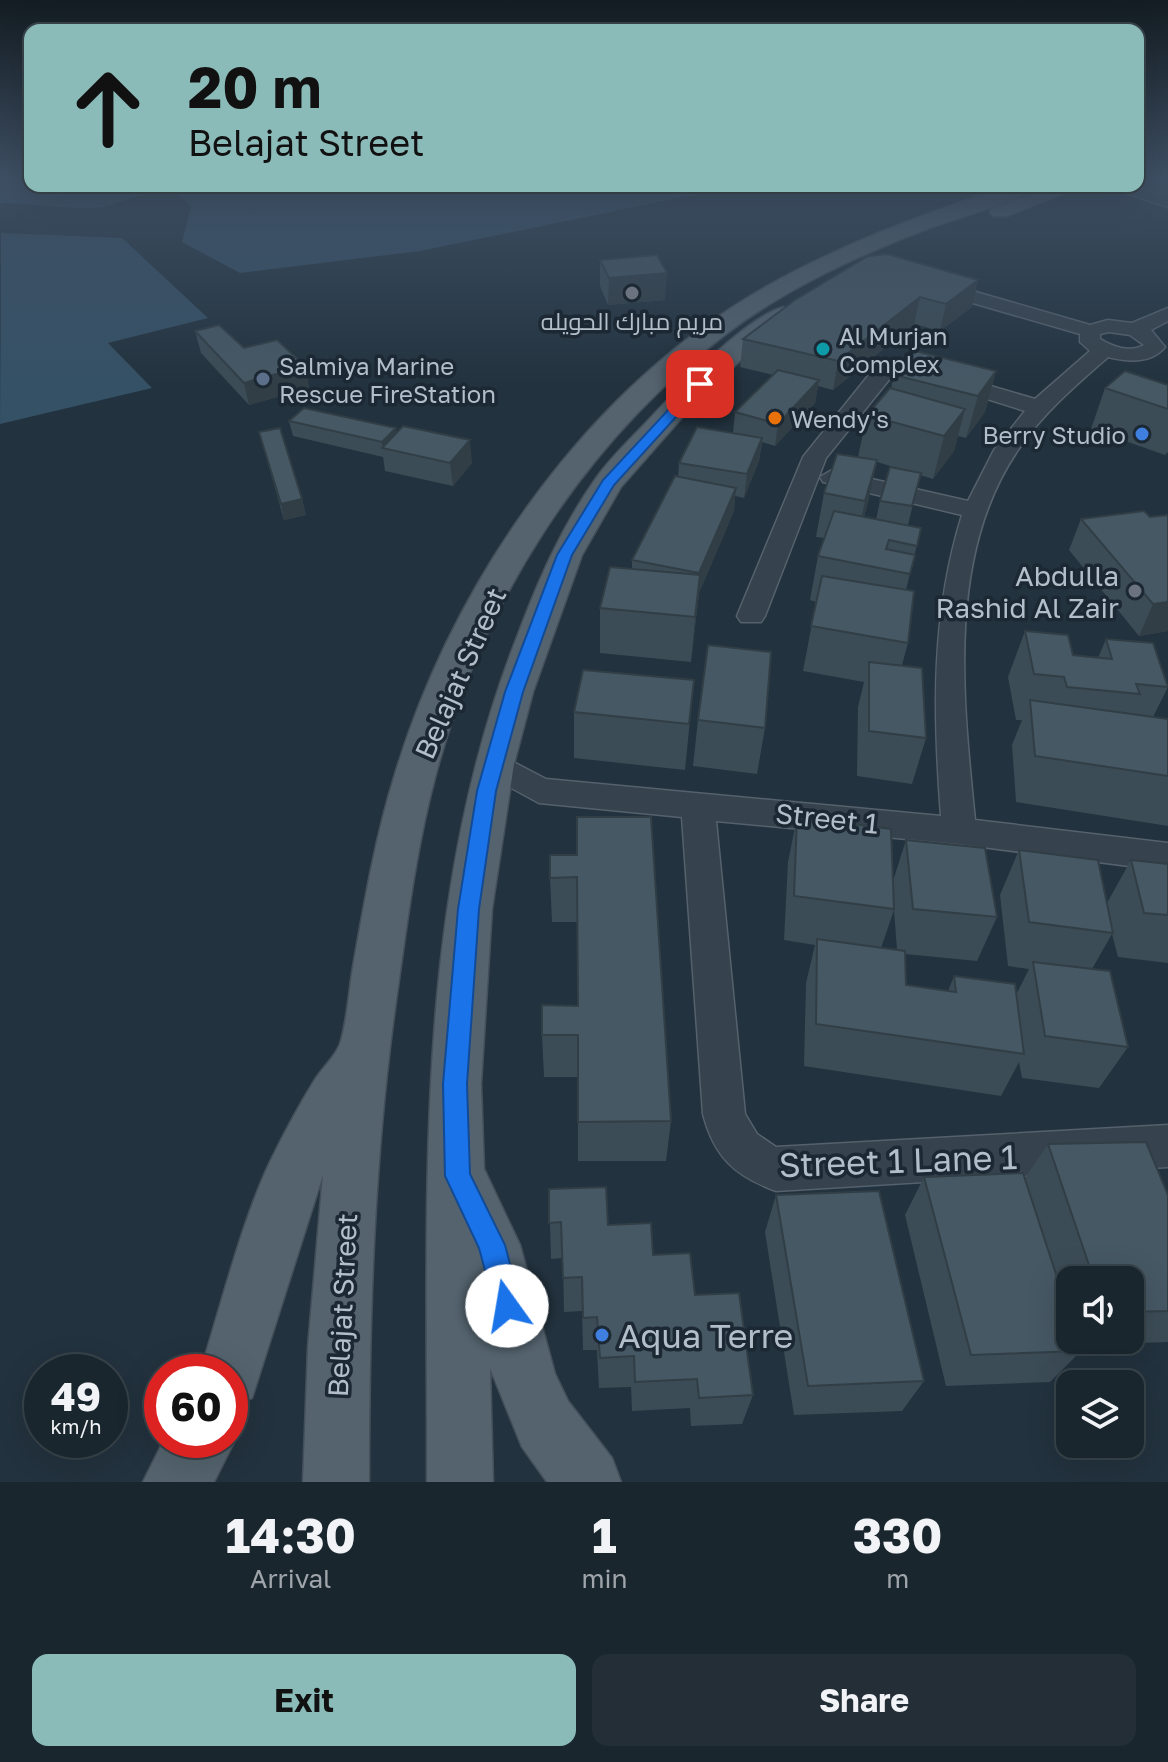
<!DOCTYPE html>
<meta charset="utf-8">
<style>
body{margin:0;font-family:"Golos Text",Cairo,sans-serif;background:#232e36;color:#f1f3f6;height:100vh;display:flex;flex-direction:column;font-size:30px;white-space:nowrap}
*{box-sizing:border-box;margin:0}
p{font-size:26px;color:#9fa5aa}
.icon{flex:none;width:44px;height:44px;fill:none;stroke:currentColor;stroke-width:2;stroke-linecap:round;stroke-linejoin:round}
.map{position:relative;height:1482px;overflow:hidden}
.sheet{display:flex;flex-direction:column;background:#1a262e;flex:1}
.sheet>*{flex:none}
.guide{position:absolute;left:24px;top:24px;width:1120px;height:168px;border-radius:16px;box-shadow:0 8px 32px #0002,0 0 0 2px #38434a;background:#8bbbb9;color:#111;overflow:hidden}
.buttons{position:absolute;left:1056px;top:1266px;display:grid;gap:16px}
.buttons a{display:grid;place-items:center;width:88px;height:88px;border-radius:16px;background:#1a262e;box-shadow:0 8px 32px #0002,0 0 0 2px #38434a;font-size:40px}
.speed{position:absolute;left:24px;top:1354px;display:flex;gap:16px;font-size:40px;font-weight:700;text-align:center}
.speed>*{display:grid;place-content:center;width:104px;height:104px;border-radius:50%;background:#1a262e;box-shadow:0 8px 32px #0002,0 0 0 2px #38434a;line-height:1}
.speed small{font-size:20px;font-weight:400}
.speed .limit{border:12px solid #d22;background:#fff;color:#111}
.pin{position:absolute;display:grid;place-items:center;width:68px;height:68px;color:#fff;margin:-34px;border-radius:16px;box-shadow:0 4px 12px #0006}
.me{position:absolute;width:88px;margin:-44px;rotate:347deg;stroke-linejoin:round;filter:drop-shadow(0 0 6px #0008)}
.turn{display:flex;align-items:center;gap:28px;height:168px;padding:0 32px;font-size:36px}
.turn .icon{width:104px;height:104px;stroke-width:2.5}
.turn b{display:block;font-size:56px;line-height:68px}
.eta{display:flex;justify-content:space-evenly;align-items:center;height:136px;text-align:center}
.eta b{font-size:48px;font-weight:700;line-height:56px}
.cta{display:flex;gap:16px;margin-top:auto;padding:16px 32px}
.cta a{flex:1;height:92px;border-radius:16px;background:#8bbbb9;color:#111;font-size:32px;font-weight:700;line-height:92px;text-align:center}
.cta a+a{background:#232e36;color:#f1f3f6}
.map>svg:first-child{display:block}
</style>
<div class="map">
<svg width="1168" height="1482" viewBox="0 0 1168 1482">
<rect width="100%" height="100%" fill="#22323e"/>
<!-- water -->
<path fill="#355166" d="M 0,178 L 30,178 L 30,186 L 736,186 L 420,251 L 240,273 L 182,242 L 191,207 C 166,172 122,208 93,208 C 62,209 31,203 0,203 Z
M 1,233 L 122,238 L 208,318 L 108,343 L 152,388 L 0,424 Z"/>
<g fill="none" stroke-linecap="round" stroke-linejoin="round">
<!-- minor casing -->
<g stroke="#55616c" stroke-width="3">
<path id="minor" d="M 1105,186 L 1130,186 L 1168,197 L 1168,207 Z
M 931,279 L 1090,325 L 1108,320 L 1132,323 L 1168,308 L 1168,321 L 1151,330 L 1165,347 C 1151,364 1128,362 1108,357 C 1075,386 1043,413 1018,450 C 946,555 963,700 975,820 L 1168,843 L 1168,871 L 959,844 L 716,821 L 745,1114 L 757,1134 L 776,1147 L 1168,1125 L 1168,1167 L 776,1191 C 735,1176 714,1157 703,1114 L 682,817 L 539,803 L 482,772 L 478,764 L 482,756 L 494,752 L 546,779 L 941,816 C 933,713 931,615 962,515 L 823,482 L 820,477 L 832,470 L 968,501 L 994,450 L 1025,411 L 911,375 L 892,376 L 826,458 L 765,616 L 761,622 L 741,622 L 737,616 L 803,457 L 876,366 L 895,361 L 913,363 L 1035,399 L 1090,351 L 1080,342 L 1080,334 L 924,289 L 924,281 ZM 1109,332 L 1130,335 L 1144,345 C 1129,353 1114,347 1100,339 L 1100,334 Z"/>
</g>
<!-- major casing -->
<g stroke="#434f5a" stroke-width="3">
<path id="major" d="M 1006,186 L 1035,186 C 1018,202 950,220 924,230 C 855,257 785,289 726,334 C 584,442 482,602 436,774 C 417,844 408,916 398,987 C 374,1151 369,1316 369,1482 L 303,1482 L 308,1347 L 323,1175 L 252,1398 L 230,1408 L 230,1372 L 200,1372 C 221,1306 241,1223 270,1162 C 283,1135 298,1107 314,1081 C 321,1069 335,1057 340,1044 C 348,1018 349,987 354,961 C 365,898 376,835 395,774 C 452,587 578,401 747,298 C 827,249 917,217 1006,186 Z
M 1053,186 L 1082,186 L 1007,216 L 993,216 L 990,212 L 993,208 Z
M 784,307 L 796,314 L 793,319 L 758,344 L 694,404 L 621,487 L 582,555 L 533,692 L 514,764 L 492,909 L 481,1084 L 484,1169 L 520,1245 L 555,1374 L 568,1401 L 612,1458 L 621,1482 L 547,1482 L 522,1447 L 490,1368 L 493,1482 L 427,1482 C 428,1198 411,906 517,637 C 538,581 560,530 594,481 C 611,456 635,435 655,413 C 681,385 749,315 784,307 Z
M 230,1429 L 235,1440 L 214,1482 L 143,1482 L 164,1440 L 230,1440 Z"/>
</g>
<!-- minor -->
<use href="#minor" fill="#36434e" fill-rule="evenodd"/>
<!-- major -->
<use href="#major" fill="#54636e" fill-rule="evenodd"/>
</g>
<!-- wall -->
<path fill="#3c4c56" fill-rule="evenodd" d="M 1138,178 L 1168,178 L 1168,195 L 1136,186 L 1138,186 Z
M 868,256 L 972,307 L 940,331 L 914,324 L 833,390 L 818,386 L 815,403 L 775,446 L 762,442 L 759,461 L 744,498 L 735,496 L 734,511 L 699,593 L 691,662 L 600,653 L 600,608 L 632,569 L 632,560 L 678,477 L 679,463 L 733,433 L 735,412 L 773,375 L 740,367 L 743,339 Z
M 600,260 L 665,300 L 608,305 L 600,286 Z
M 195,331 L 244,348 L 305,366 L 309,388 L 249,405 L 201,353 Z
M 996,371 L 985,412 L 966,438 L 958,436 L 954,451 L 933,479 L 920,475 L 908,525 L 921,528 L 906,590 L 908,643 L 902,665 L 926,738 L 912,784 L 857,776 L 858,707 L 864,682 L 803,671 L 816,602 L 810,600 L 818,556 L 824,538 L 816,537 L 824,493 L 858,457 L 867,415 L 891,389 L 894,375 ZM 877,462 L 900,469 L 880,501 L 876,520 L 864,517 Z
M 1168,385 L 1168,452 L 1165,455 L 1091,429 L 1105,388 Z
M 289,421 L 396,433 L 472,463 L 453,486 L 385,471 L 383,457 L 293,436 Z
M 259,432 L 302,499 L 306,515 L 284,520 Z
M 1144,511 L 1168,631 L 1139,636 L 1069,550 L 1081,519 Z
M 1025,631 L 1073,655 L 1098,658 L 1106,639 L 1168,687 L 1153,717 L 1168,776 L 1168,826 L 1016,802 L 1012,745 L 1022,720 L 1016,720 L 1008,677 Z
M 694,680 L 685,770 L 574,758 L 574,712 Z
M 698,720 L 765,728 L 757,774 L 693,766 Z
M 797,817 L 893,881 L 906,840 L 997,917 L 977,961 L 905,954 L 906,985 L 948,991 L 954,976 L 1016,995 L 1029,969 L 1008,966 L 1000,895 L 1019,850 L 1107,903 L 1131,860 L 1168,864 L 1168,963 L 1118,957 L 1112,934 L 1092,969 L 1128,1047 L 1099,1088 L 1022,1078 L 1019,1062 L 1001,1096 L 804,1066 L 806,983 L 815,945 L 784,940 L 788,862 ZM 894,910 L 897,950 L 881,948 Z
M 577,855 L 671,1121 L 666,1161 L 578,1161 L 578,1077 L 544,1077 L 542,1035 L 578,1006 L 577,922 L 552,922 L 550,878 Z
M 1048,1144 L 1168,1311 L 1168,1342 L 1079,1345 L 1081,1351 L 1050,1382 L 946,1386 L 905,1215 L 924,1177 L 1025,1178 ZM 1070,1280 L 1130,1280 L 1130,1340 L 1070,1340 Z
M 549,1189 L 608,1225 L 653,1255 L 695,1295 L 753,1395 L 742,1424 L 691,1426 L 690,1408 L 632,1411 L 631,1387 L 599,1388 L 597,1350 L 583,1350 L 582,1311 L 564,1312 L 563,1258 L 551,1259 Z
M 776,1195 L 924,1381 L 902,1411 L 794,1415 L 765,1232 Z"/>
<!-- shaded-wall -->
<path fill="#313e46" d="M 667,273 L 665,300 L 608,305 L 609,278 Z
M 978,280 L 972,307 L 940,331 L 946,304 Z
M 920,297 L 914,324 L 833,390 L 838,361 Z
M 305,366 L 309,388 L 249,405 L 244,383 Z
M 996,371 L 985,412 L 966,438 L 978,396 Z
M 819,380 L 815,403 L 775,446 L 778,424 Z
M 965,409 L 954,451 L 933,479 L 944,436 Z
M 396,428 L 398,443 L 382,448 L 382,442 Z
M 762,438 L 759,461 L 744,498 L 747,474 Z
M 470,440 L 472,463 L 453,486 L 450,463 Z
M 877,460 L 868,503 L 856,544 L 865,501 Z
M 736,488 L 734,511 L 699,593 L 691,662 L 699,573 Z
M 302,499 L 306,515 L 284,520 L 281,504 Z
M 1168,602 L 1168,631 L 1139,636 L 1153,604 Z"/>
<!-- building -->
<path fill="#465864" stroke="#313e46" stroke-width="2" d="M 887,254 L 978,280 L 946,304 L 920,297 L 838,361 L 743,339 L 795,300 L 868,256 Z
M 657,255 L 667,273 L 609,278 L 600,260 Z
M 219,325 L 244,348 L 277,340 L 305,366 L 244,383 L 195,331 Z
M 915,351 L 996,371 L 978,396 L 894,375 Z
M 778,370 L 819,380 L 778,424 L 735,412 Z
M 1125,371 L 1168,385 L 1168,409 L 1105,388 Z
M 890,388 L 965,409 L 944,436 L 867,415 Z
M 304,408 L 396,428 L 382,442 L 289,421 Z
M 403,426 L 470,440 L 450,463 L 382,448 Z
M 697,427 L 762,438 L 747,474 L 679,463 Z
M 280,428 L 302,499 L 281,504 L 259,432 Z
M 837,454 L 877,460 L 865,501 L 824,493 Z
M 890,467 L 921,473 L 912,506 L 880,501 Z
M 675,476 L 736,488 L 699,573 L 632,560 Z
M 834,511 L 921,528 L 917,546 L 889,540 L 886,549 L 915,555 L 910,574 L 818,556 Z
M 1144,511 L 1150,517 L 1168,515 L 1168,602 L 1153,604 L 1081,519 Z
M 610,567 L 700,575 L 695,617 L 600,608 Z
M 822,576 L 914,591 L 908,643 L 811,626 Z
M 1025,631 L 1068,635 L 1073,655 L 1112,659 L 1106,639 L 1153,643 L 1168,687 L 1136,684 L 1140,694 L 1067,687 L 1064,677 L 1034,674 Z
M 708,645 L 771,652 L 765,728 L 698,720 Z
M 869,662 L 922,668 L 926,738 L 869,731 Z
M 583,670 L 694,680 L 689,724 L 574,712 Z
M 1030,700 L 1168,719 L 1168,776 L 1035,756 Z
M 577,817 L 651,817 L 671,1121 L 578,1122 L 578,1035 L 542,1035 L 542,1005 L 578,1006 L 577,877 L 550,878 L 550,855 L 577,855 Z
M 797,817 L 891,829 L 894,909 L 794,896 Z
M 906,840 L 985,848 L 997,917 L 913,909 Z
M 1019,850 L 1098,860 L 1113,933 L 1029,922 Z
M 1131,860 L 1168,864 L 1168,915 L 1144,913 Z
M 817,939 L 905,951 L 906,985 L 956,992 L 954,976 L 1015,984 L 1024,1054 L 816,1024 Z
M 1033,962 L 1110,971 L 1128,1047 L 1045,1036 Z
M 1146,1142 L 1168,1195 L 1168,1311 L 1130,1312 L 1130,1280 L 1094,1280 L 1048,1144 Z
M 1023,1173 L 1070,1317 L 1070,1340 L 1078,1340 L 1081,1351 L 971,1355 L 924,1177 Z
M 606,1187 L 608,1225 L 651,1223 L 653,1255 L 690,1253 L 695,1295 L 739,1293 L 753,1395 L 699,1398 L 697,1379 L 635,1382 L 634,1356 L 600,1358 L 597,1317 L 583,1318 L 582,1277 L 563,1278 L 561,1222 L 549,1223 L 549,1189 Z
M 879,1191 L 924,1381 L 808,1386 L 776,1195 Z"/>
<!-- sky -->
<linearGradient id="sky" x2="0" y2="1"><stop stop-color="#131c22"/><stop offset="0.46" stop-color="#3e4f63"/><stop offset="1" stop-color="#3e4f63" stop-opacity="0"/></linearGradient>
<rect width="1168" height="385" fill="url(#sky)"/>
<!-- route -->
<path fill="#1a73e8" stroke="#114b97" stroke-width="2" d="M 695,381 L 706,384 L 614,485 L 572,555 L 523,692 L 496,791 L 479,909 L 467,1084 L 470,1174 L 505,1245 L 521,1306 L 517,1315 L 507,1319 L 497,1315 L 479,1248 L 445,1176 L 443,1084 L 458,909 L 477,791 L 505,692 L 557,555 L 603,480 Z"/>
<!-- markers -->
<g fill="#6b7280" stroke="#1c2833" stroke-width="3">
<circle cx="632" cy="293" r="8"/>
<circle cx="1135" cy="591" r="8"/>
</g>
<circle fill="#0f9aa8" stroke="#1c2833" stroke-width="3" cx="823" cy="349" r="8"/>
<circle fill="#5c6f8a" stroke="#1c2833" stroke-width="3" cx="263" cy="379" r="8"/>
<circle fill="#e8710a" stroke="#1c2833" stroke-width="3" cx="775" cy="418" r="8"/>
<g fill="#3f7fe0" stroke="#1c2833" stroke-width="3">
<circle cx="1142" cy="434" r="8"/>
<circle cx="602" cy="1335" r="8"/>
</g>
<g text-anchor="middle" dominant-baseline="central" stroke-width="7" stroke-linejoin="round" paint-order="stroke">
<!-- far-poi labels -->
<g font-size="24" fill="#b2bec9" stroke="#1c2833" text-anchor="start">
<text x="632" y="320" text-anchor="middle">مريم مبارك الحويله</text>
<text x="839" y="335">Al Murjan<tspan x="839" dy="28">Complex</tspan></text>
<text x="279" y="365">Salmiya Marine<tspan x="279" dy="28">Rescue FireStation</tspan></text>
<text x="791" y="418">Wendy's</text>
<text x="1126" y="434" text-anchor="end">Berry Studio</text>
</g>
<!-- poi labels -->
<g font-size="28" fill="#b2bec9" stroke="#1c2833" text-anchor="end">
<text x="1119" y="575">Abdulla<tspan x="1119" dy="32">Rashid Al Zair</tspan></text>
</g>
<!-- street labels -->
<g font-size="28" fill="#b2bec9" stroke="#1c2833">
<text transform="translate(460 673) rotate(-66)">Belajat Street</text>
<text transform="translate(827 818) rotate(6)">Street 1</text>
<text transform="translate(342 1305) rotate(-87)">Belajat Street</text>
</g>
<!-- near-street labels -->
<g font-size="34" fill="#b2bec9" stroke="#1c2833">
<text transform="translate(898 1160) rotate(-2)">Street 1 Lane 1</text>
</g>
<!-- near-poi labels -->
<g font-size="34" fill="#b2bec9" stroke="#1c2833" text-anchor="start">
<text x="618" y="1335">Aqua Terre</text>
</g>
</g>
</svg>
<div class="buttons">
<a><svg class="icon" aria-label="sound" viewBox="0 0 24 24"><path d="M4 9h4l5-4v14l-5-4H4zM17 9q2 3 0 6"/></svg></a>
<a><svg class="icon" aria-label="layers" viewBox="0 0 24 24"><path d="M12 4l9 5-9 5-9-5zM3 14l9 5 9-5"/></svg></a>
</div>
<div class="speed"><div>49<small>km/h</small></div><div class="limit">60</div></div>
<div class="pin" style="left:700px;top:384px;background:#d93025"><svg class="icon" aria-label="arrive" viewBox="0 0 24 24"><path d="M6 21V4h12l-3 4 3 4H6"/></svg></div>
<svg class="me" style="left:507px;top:1306px" viewBox="-20 -20 40 40"><circle r="19" fill="#fff"/><path d="M0-13L10 11 0 6-10 11z" fill="#1a73e8"/></svg>
<div class="guide">
<div class="turn"><svg class="icon" aria-label="ahead" viewBox="0 0 24 24"><path d="M12 20V5M6 11l6-6 6 6"/></svg><div><b>20 m</b>Belajat Street</div></div>
</div>
</div>
<section class="sheet">
<div class="eta">
<div><b>14:30</b><p>Arrival</p></div>
<div><b>1</b><p>min</p></div>
<div><b>330</b><p>m</p></div>
</div>
<div class="cta"><a>Exit</a><a>Share</a></div>
</section>
